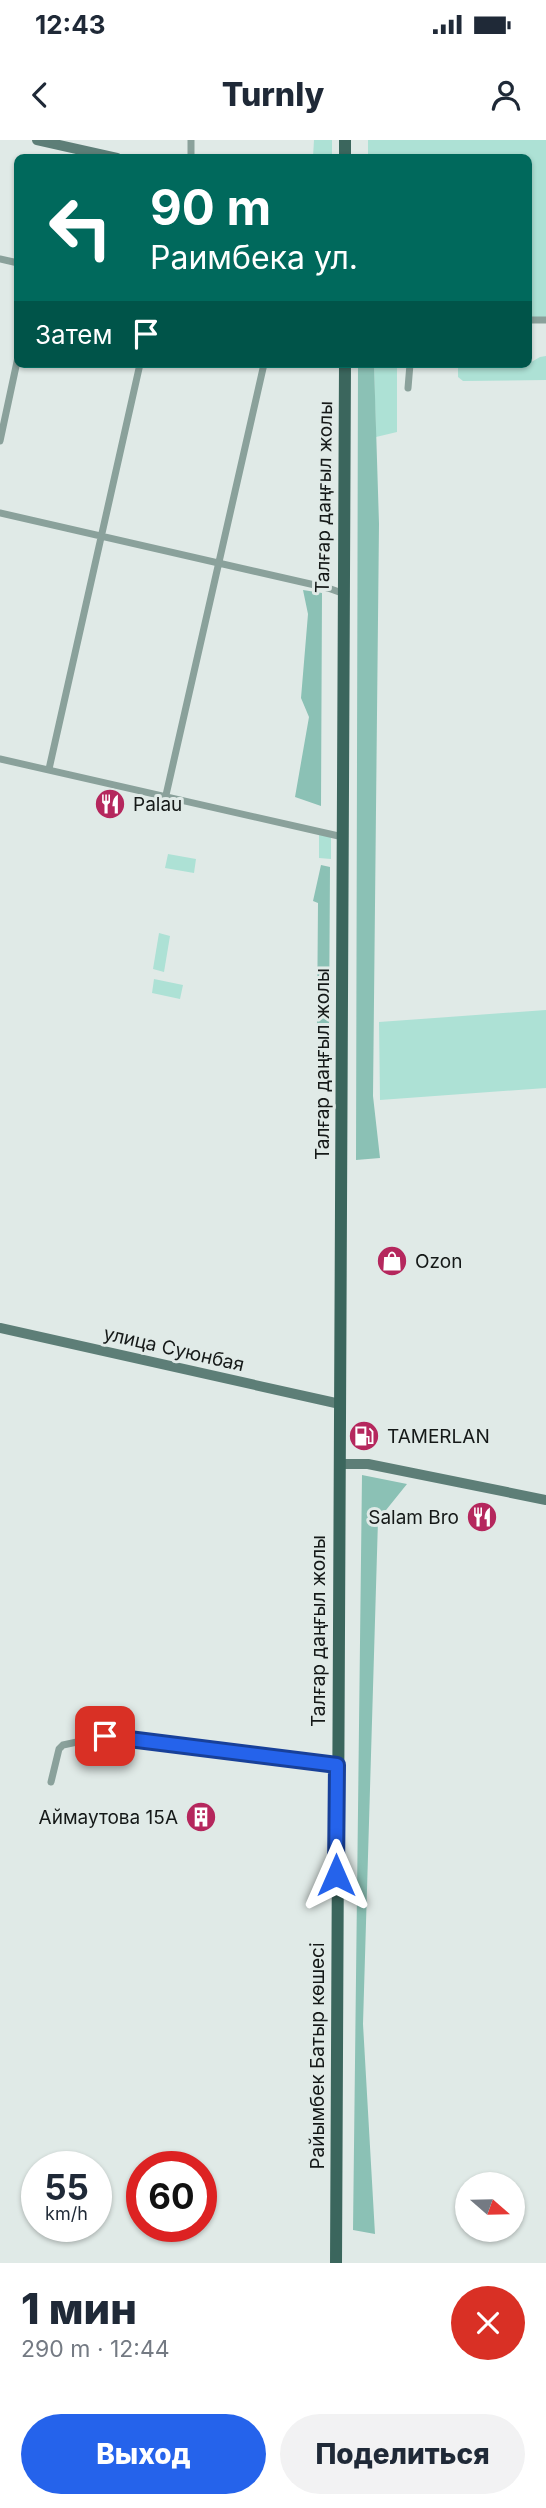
<!DOCTYPE html>
<html lang="ru">
<meta charset="utf-8">
<style>
body{margin:0;font-family:Inter,sans-serif;background:#f2f2f3;color:#1f2937;height:100vh;display:flex;flex-direction:column;font-size:26px;white-space:nowrap}
*{box-sizing:border-box;margin:0}
p{font-size:23px;color:#747a83}
.icon{flex:none;width:38px;height:38px;fill:none;stroke:currentColor;stroke-width:2;stroke-linecap:round;stroke-linejoin:round}
.map{position:relative;height:2123px;overflow:hidden}
.details{display:flex;flex-direction:column;background:#fff;flex:1}
.details>*{flex:none}
.banner{position:absolute;left:14px;top:14px;width:518px;height:214px;border-radius:10px;box-shadow:0 2px 5px #0004;background:#00695c;color:#fff;overflow:hidden}
.needle{width:46px;rotate:110deg}
.fabs{position:absolute;left:455px;top:2032px;display:grid;gap:14px}
.fabs a{display:grid;place-items:center;width:70px;height:70px;border-radius:50%;background:#fff;box-shadow:0 2px 5px #0004;font-size:35px}
.speed{position:absolute;left:21px;top:2011px;display:flex;gap:14px;font-size:35px;font-weight:700;text-align:center}
.speed>*{display:grid;place-content:center;width:91px;height:91px;border-radius:50%;background:#fff;box-shadow:0 2px 5px #0004;line-height:1}
.speed small{font-size:18px;font-weight:400}
.speed .limit{border:10px solid #d22;background:#fff;color:#111}
.pin{position:absolute;display:grid;place-items:center;width:60px;height:60px;color:#fff;margin:-30px;border-radius:14px;box-shadow:0 4px 10px #0006}
.me{position:absolute;width:77px;margin:-38px;rotate:0deg;stroke-linejoin:round;filter:drop-shadow(0 0 5px #0008)}
.turn{display:flex;align-items:center;gap:24px;height:147px;padding:0 21px;font-size:32px}
.turn .icon{width:91px;height:91px;stroke-width:2.5}
.turn b{display:block;font-size:49px;line-height:60px}
.then{display:flex;align-items:center;height:66px;padding:0 21px;background:#0003;gap:14px;font-size:26px}
.round{display:grid;place-items:center;flex:none;width:74px;height:74px;border-radius:37px;background:#f2f2f3}
.overview{display:flex;align-items:center;justify-content:space-between;height:119px;padding:0 21px}
h1{font-size:42px;font-weight:800;line-height:52px}
.button{display:flex;gap:14px;margin-top:auto;padding:14px 21px}
.button a{flex:1;height:80px;border-radius:42px;background:#2563eb;color:#fff;font-size:28px;font-weight:800;line-height:80px;text-align:center}
.button a+a{background:#f2f2f3;color:#1f2937}
.status{display:flex;justify-content:space-between;align-items:center;height:49px;padding:0 35px;background:#fff;direction:ltr}
.status svg{height:19px;fill:currentColor}
header{display:flex;justify-content:space-between;align-items:center;height:91px;padding:0 21px;background:#fff;font-size:32px;font-weight:800}
.map>svg:first-child{display:block}
</style>
<div class="status"><b>12:43</b><svg viewBox="0 0 49 12"><path d="M0 12V9h3v3zM5 12V6h3v6zM10 12V3h3v9zM15 12V0h3v12zM26 1h20v11H26zM47 4h2v5h-2z"/></svg></div>
<header><svg class="icon" aria-label="back" viewBox="0 0 24 24"><path d="M15 5l-7 7 7 7"/></svg>Turnly<svg class="icon" aria-label="person" viewBox="0 0 24 24"><circle cx="12" cy="8" r="4"/><path d="M4 21q1-7 8-7t8 7"/></svg></header>
<div class="map">
<svg width="546" height="2123" viewBox="0 0 546 2123">
<rect width="100%" height="100%" fill="#e0eae7"/>
<!-- green -->
<path fill="#ade1d5" d="M 314,0 L 332,0 L 332,17 L 313,17 Z
M 368,0 L 546,0 L 546,180 L 529,180 L 528,18 L 368,17 Z
M 546,216 L 546,240 L 463,241 L 458,237 L 458,224 L 528,224 L 540,217 Z
M 374,224 L 397,224 L 397,292 L 376,297 Z
M 319,691 L 331,694 L 331,719 L 319,718 Z
M 168,714 L 196,719 L 194,733 L 165,728 Z
M 159,793 L 170,796 L 164,832 L 153,829 Z
M 154,839 L 183,845 L 180,859 L 152,853 Z
M 546,870 L 546,948 L 380,960 L 379,882 Z"/>
<!-- forest -->
<path fill="#8bc1b5" d="M 358,224 L 374,224 L 379,384 L 373,956 L 380,1018 L 356,1020 Z
M 303,450 L 322,453 L 321,666 L 295,657 L 309,577 L 301,558 L 308,474 Z
M 321,725 L 330,727 L 329,887 L 317,886 L 318,763 L 313,761 Z
M 362,1335 L 407,1344 L 378,1380 L 363,1884 L 375,2094 L 353,2090 Z"/>
<g fill="none" stroke-linecap="round" stroke-linejoin="round">
<!-- street -->
<path stroke="#8aa19b" stroke-width="7" d="M 191,18 L 191,0
M 0,119 L 18,123
M 528,180 L 546,180
M 408,248 L 410,224
M 0,301 L 18,217
M 0,373 L 328,448 L 342,453
M 0,619 L 343,697
M 49,629 L 140,224
M 166,655 L 264,224
M 51,1642 L 59,1609 L 63,1605 L 105,1596 L 337,1624"/>
<!-- secondary -->
<path stroke="#5d7e77" stroke-width="10" d="M 37,0 L 117,18
M 0,1188 L 340,1264
M 339,1324 L 368,1324 L 546,1360"/>
<!-- primary -->
<path stroke="#3b665d" stroke-width="12" d="M 345,18 L 345,0
M 336,2123 L 345,224"/>
</g>
<g fill="none" stroke-linecap="round" stroke-linejoin="round">
<!-- route casing -->
<g stroke="#184099" stroke-width="18">
<path id="route" d="M 105,1596 L 337,1625 L 336,1735"/>
</g>
<!-- route -->
<use href="#route" stroke="#2563eb" stroke-width="12"/>
</g>
<!-- icons -->
<defs>
<g id="restaurant-disc" transform="scale(1.575)"><circle r="9.5" fill="#b5275d" stroke="#e0eae7"/><path d="M-5-6h1v4h1v-4h1v4h1v-4h1v5L-1.5 .5V6h-2V.5L-5-1ZM5-6V6H3V1.5H1.5Q1.5-4 5-6Z" fill="#fff"/></g>
<g id="shop-disc" transform="scale(1.575)"><circle r="9.5" fill="#b5275d" stroke="#e0eae7"/><path d="M-5-2.5h2.3a2.7 3.5 0 0 1 5.4 0H5L5.5 6h-11ZM-1.5-2.5h3a1.5 2.3 0 0 0-3 0Z" fill="#fff"/></g>
<g id="fuel-disc" transform="scale(1.575)"><circle r="9.5" fill="#b5275d" stroke="#e0eae7"/><path d="M-5.5-6h7V0h2V4h1.3V-2.5L3-4.5l.8-.8L6-3V5H2.5V1h-1V6h-7ZM-4.2-4.7v3.2H.2V-4.7Z" fill="#fff"/></g>
<g id="building-disc" transform="scale(1.575)"><circle r="9.5" fill="#b5275d" stroke="#e0eae7"/><path d="M-4-6H4V6H1V3H-1V6H-4ZM-2.5-4.3h1.7v1.8h-1.7ZM.8-4.3h1.7v1.8H.8ZM-2.5-1h1.7V.8h-1.7ZM.8-1h1.7V.8H.8Z" fill="#fff"/></g>
</defs>
<g fill-rule="evenodd">
<use href="#restaurant-disc" x="110" y="664"/>
<use href="#shop-disc" x="392" y="1121"/>
<use href="#fuel-disc" x="364" y="1296"/>
<use href="#restaurant-disc" x="482" y="1377"/>
<use href="#building-disc" x="201" y="1677"/>
</g>
<g text-anchor="middle" dominant-baseline="central" stroke-width="6" stroke-linejoin="round" paint-order="stroke">
<!-- street labels -->
<g font-size="19" fill="#151918" stroke="#e0eae7">
<text transform="translate(324 357) rotate(-89)">Талғар даңғыл жолы</text>
<text transform="translate(322 924) rotate(-90)">Талғар даңғыл жолы</text>
<text transform="translate(174 1209) rotate(13)">улица Суюнбая</text>
<text transform="translate(318 1491) rotate(-90)">Талғар даңғыл жолы</text>
<text transform="translate(317 1916) rotate(-90)">Райымбек Батыр көшесі</text>
</g>
<!-- poi labels -->
<g font-size="19" fill="#151918" stroke="#e0eae7" text-anchor="start">
<text x="133" y="664">Palau</text>
<text x="415" y="1121">Ozon</text>
<text x="387" y="1296">TAMERLAN</text>
<text x="459" y="1377" text-anchor="end">Salam Bro</text>
<text x="178" y="1677" text-anchor="end">Аймаутова 15А</text>
</g>
</g>
</svg>
<div class="fabs">
<a><svg class="needle" viewBox="-14 -14 28 28"><path d="M0-13l5 13h-10z" fill="#e53935"/><path d="M0 13l5-13h-10z" fill="#747a83"/></svg></a>
</div>
<div class="speed"><div>55<small>km/h</small></div><div class="limit">60</div></div>
<div class="pin" style="left:105px;top:1596px;background:#d93025"><svg class="icon" aria-label="arrive" viewBox="0 0 24 24"><path d="M6 21V4h12l-3 4 3 4H6"/></svg></div>
<svg class="me" style="left:336px;top:1735px" viewBox="-20 -20 40 40"><path d="M0-17L14 15 0 8-14 15z" fill="#2563eb" stroke="#fff" stroke-width="4"/></svg>
<div class="banner">
<div class="turn"><svg class="icon" aria-label="left" viewBox="0 0 24 24"><path d="M17 20v-9H6M10 6l-5 5 5 5"/></svg><div><b>90 m</b>Раимбека ул.</div></div>
<div class="then">Затем<svg class="icon" aria-label="arrive" viewBox="0 0 24 24"><path d="M6 21V4h12l-3 4 3 4H6"/></svg></div>
</div>
</div>
<section class="details">
<div class="overview"><div><h1>1 мин</h1><p>290 m · 12:44</p></div><a class="round" style="background:#d93025;color:#fff"><svg class="icon" aria-label="close" viewBox="0 0 24 24"><path d="M6 6l12 12M18 6L6 18"/></svg></a></div>
<div class="button"><a>Выход</a><a>Поделиться</a></div>
</section>
